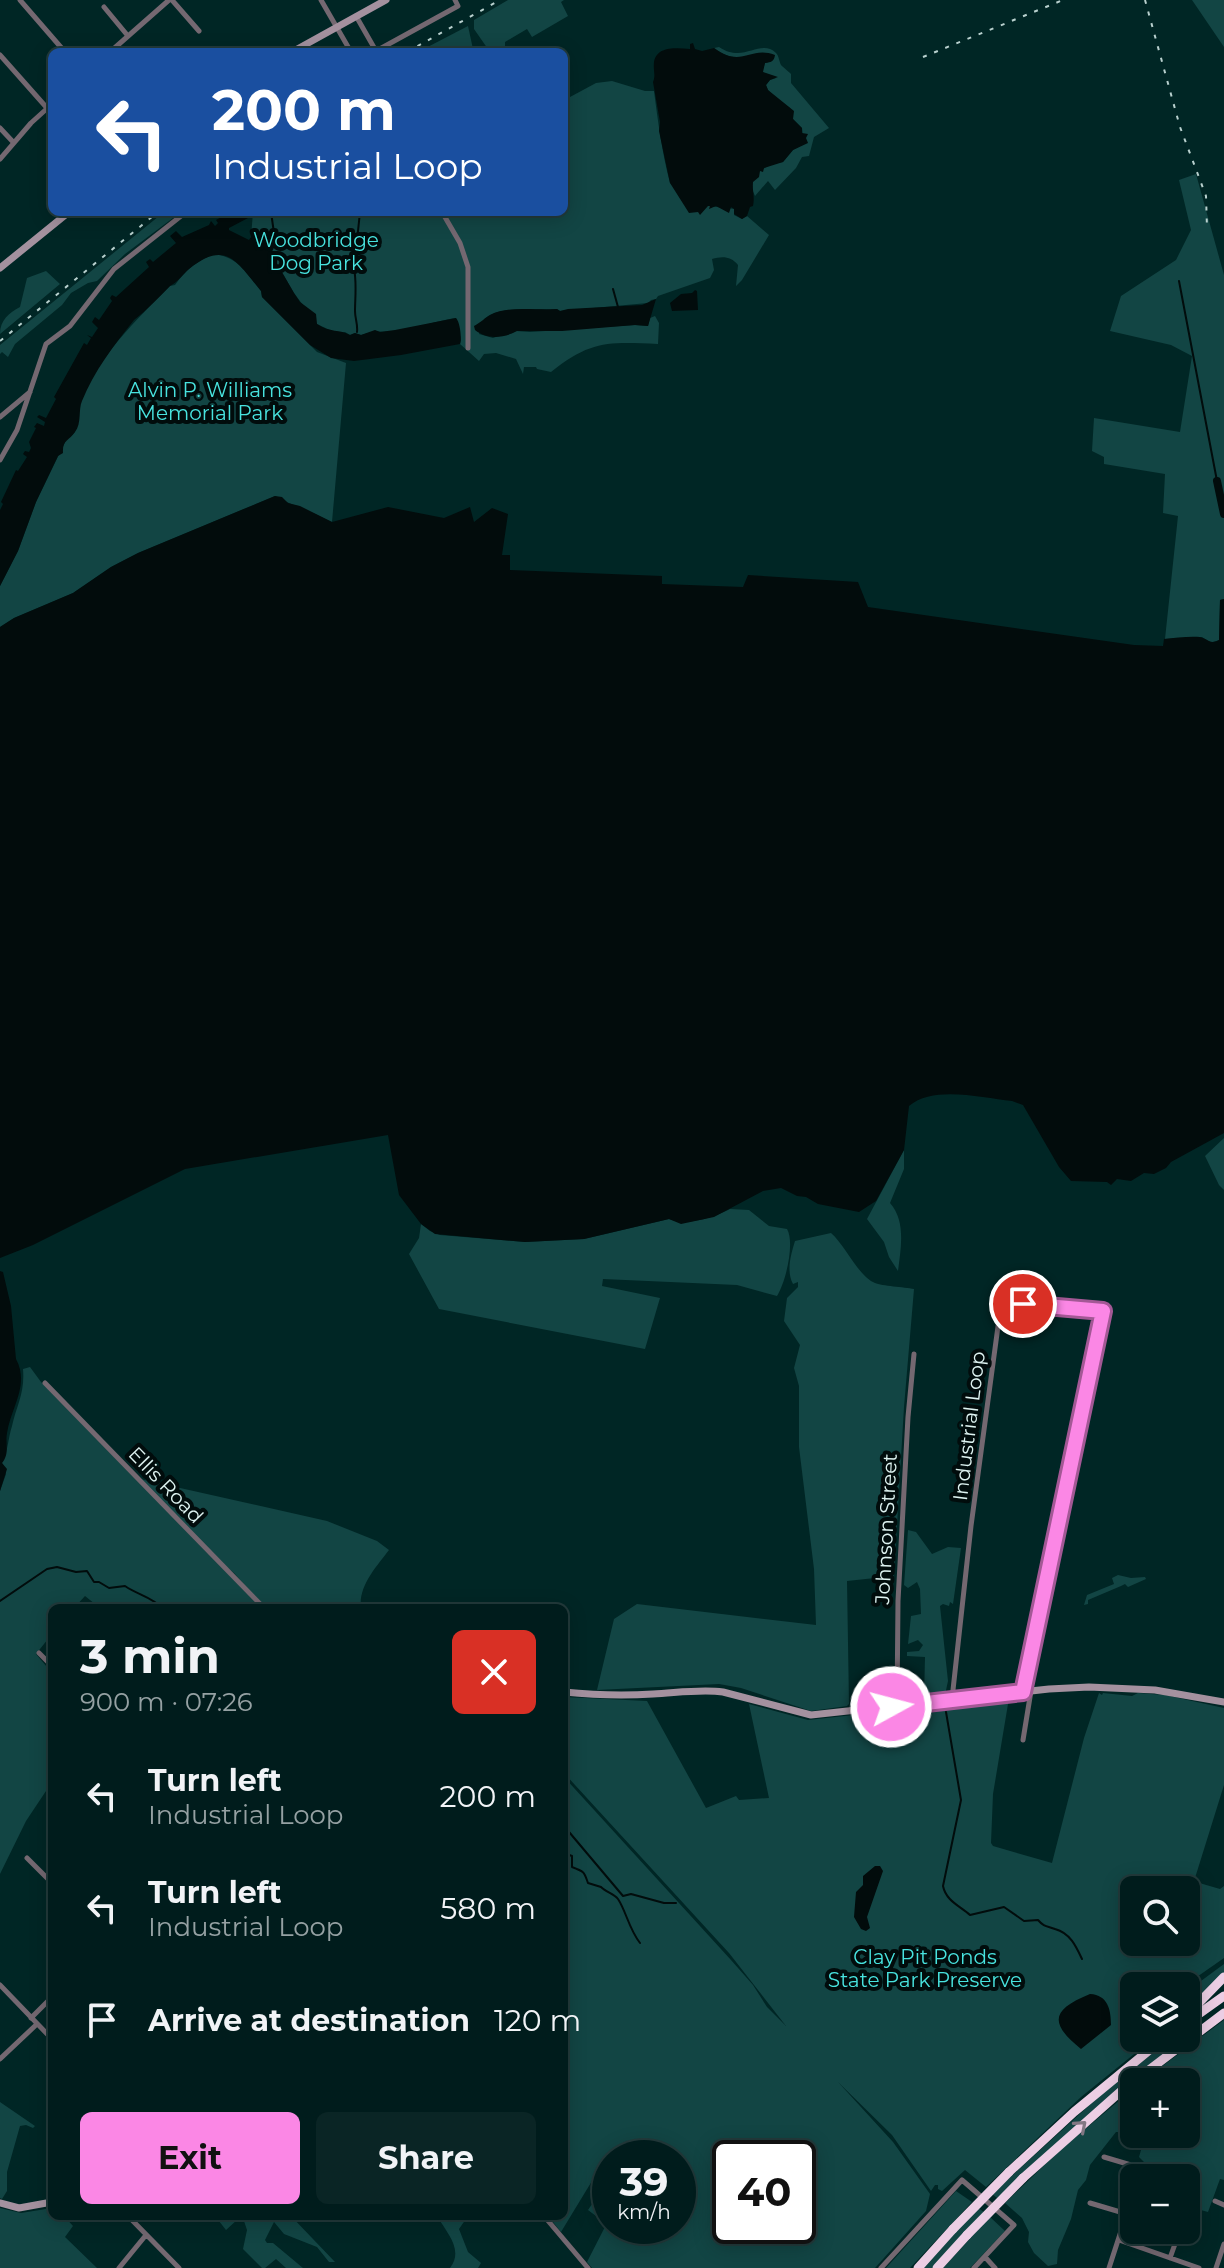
<!DOCTYPE html>
<meta charset="utf-8">
<style>
body{margin:0;font-family:Montserrat,sans-serif;background:#0a2525;color:#f1f3f6;height:100vh;display:flex;flex-direction:column;font-size:30px;white-space:nowrap}
*{box-sizing:border-box;margin:0}
p{font-size:26px;color:#95a1a3}
.icon{flex:none;width:44px;height:44px;fill:none;stroke:currentColor;stroke-width:2;stroke-linecap:round;stroke-linejoin:round}
.map{position:relative;flex:1;overflow:hidden}
.side{position:absolute;left:48px;top:1604px;width:520px;height:616px;display:flex;flex-direction:column;background:#001c1c;border-radius:12px;box-shadow:0 4px 20px #0003,0 0 0 2px #223a3b}
.side>*{flex:none}
.hud{position:absolute;left:48px;top:48px;width:520px;height:168px;border-radius:12px;box-shadow:0 4px 20px #0003,0 0 0 2px #223a3b;background:#1a4fa0;color:#fff;overflow:hidden}
.tools{position:absolute;left:1120px;top:1876px;display:grid;gap:16px}
.tools a{display:grid;place-items:center;width:80px;height:80px;border-radius:12px;background:#001c1c;box-shadow:0 4px 20px #0003,0 0 0 2px #223a3b;font-size:40px}
.speed{position:absolute;left:592px;top:2140px;display:flex;gap:16px;font-size:40px;font-weight:700;text-align:center}
.speed>*{display:grid;place-content:center;width:104px;height:104px;border-radius:50%;background:#001c1c;box-shadow:0 4px 20px #0003,0 0 0 2px #223a3b;line-height:1}
.speed small{font-size:20px;font-weight:400}
.speed .limit{border:4px solid #111;border-radius:12px;background:#fff;color:#111}
.pin{position:absolute;display:grid;place-items:center;width:68px;height:68px;color:#fff;margin:-34px;border:4px solid #fff;border-radius:50%;box-shadow:0 2px 8px #0007}
.me{position:absolute;width:88px;margin:-44px;rotate:83deg;stroke-linejoin:round;filter:drop-shadow(0 0 6px #0008)}
.turn{display:flex;align-items:center;gap:28px;height:168px;padding:0 32px;font-size:36px}
.turn .icon{width:104px;height:104px;stroke-width:2.5}
.turn b{display:block;font-size:56px;line-height:68px}
.round{display:grid;place-items:center;flex:none;width:84px;height:84px;border-radius:12px;background:#0a2525}
.overview{display:flex;align-items:center;justify-content:space-between;height:136px;padding:0 32px}
h1{font-size:48px;font-weight:700;line-height:60px}
.button{display:flex;gap:16px;margin-top:auto;padding:16px 32px}
.button a{flex:1;height:92px;border-radius:12px;background:#fb87e5;color:#111;font-size:32px;font-weight:700;line-height:92px;text-align:center}
.button a+a{background:#0a2525;color:#f1f3f6}
ul{padding:0;list-style:none}
li{display:flex;align-items:center;gap:24px;height:112px;padding:0 32px}
li div{flex:1}
li b{display:block;font-size:30px}
li em{font-style:normal}
.map>svg:first-child{display:block}
</style>
<div class="map">
<svg width="1224" height="2268" viewBox="0 0 1224 2268">
<rect width="100%" height="100%" fill="#002625"/>
<!-- green -->
<path fill="#124544" fill-rule="evenodd" d="M 508,0 L 564,0 L 561,2 L 568,16 L 532,37 L 527,29 L 505,42 L 505,50 L 501,52 L 490,52 L 474,29 L 474,20 Z
M 1192,0 L 1224,0 L 1224,47 Z
M 468,26 L 473,49 L 464,52 L 418,52 Z
M 719,47 C 744,64 760,38 776,53 C 779,56 779,61 781,65 C 782,66 790,73 791,74 L 791,83 L 829,128 L 814,137 L 809,156 L 802,157 L 796,168 L 775,190 L 768,181 L 755,196 L 752,189 L 753,181 L 759,171 L 772,164 L 783,162 L 793,150 L 804,144 L 802,128 L 793,119 L 790,108 L 776,99 L 768,90 L 766,85 L 770,80 L 776,78 L 762,72 L 765,63 L 769,62 L 755,54 C 739,60 727,58 714,48 Z
M 612,81 L 645,91 L 654,91 C 658,122 662,152 670,183 L 708,206 L 735,209 L 734,215 L 742,219 L 747,216 L 769,235 L 742,280 L 736,286 L 738,265 C 731,256 722,256 712,259 L 714,270 L 710,278 L 658,296 L 656,299 L 651,300 L 648,303 L 560,311 L 557,309 C 540,310 493,305 483,321 C 481,325 481,330 479,334 L 493,338 C 501,334 510,336 516,331 L 530,332 L 635,325 L 648,326 L 650,318 L 655,316 L 659,323 L 658,344 C 609,342 591,340 551,372 L 537,369 L 536,367 L 524,367 L 523,374 L 516,359 L 496,353 L 484,354 L 479,361 L 460,344 L 461,340 L 456,318 C 434,321 395,335 375,331 L 361,335 L 355,333 L 350,335 L 345,332 L 336,333 L 317,324 L 294,293 L 272,255 L 272,248 L 268,250 L 264,244 L 251,237 L 253,212 L 564,212 L 564,87 L 570,97 L 596,83 Z
M 1196,174 L 1224,275 L 1224,599 L 1220,600 L 1219,640 L 1211,643 L 1202,637 L 1165,639 L 1178,516 L 1163,513 L 1165,474 L 1104,464 L 1104,457 L 1092,451 L 1094,418 L 1180,432 L 1192,356 L 1171,345 L 1110,331 L 1121,296 L 1176,260 L 1191,230 L 1179,180 Z
M 164,212 L 181,212 L 125,254 L 97,281 L 88,283 L 71,293 L 62,305 L 15,344 L 8,357 L 2,352 L 0,354 L 0,345 Z
M 216,254 C 240,259 246,273 261,291 L 262,297 L 317,352 L 346,363 L 332,522 C 313,512 293,506 275,496 L 138,553 L 111,567 L 73,593 L 14,618 L 0,627 L 0,586 L 18,551 L 36,502 L 66,440 L 75,432 C 77,424 77,415 79,407 C 93,361 138,318 170,286 L 175,285 C 185,271 199,258 216,254 Z
M 46,271 L 60,284 L 0,334 C 0,320 9,313 20,307 L 27,278 Z
M 1224,1138 L 1224,1190 L 1219,1185 L 1205,1156 Z
M 904,1150 L 904,1169 L 890,1203 C 906,1221 901,1248 898,1271 L 889,1257 L 884,1242 L 867,1219 Z
M 730,1209 L 749,1210 L 769,1226 L 787,1229 C 795,1242 786,1282 777,1296 L 737,1285 L 603,1279 L 602,1286 L 660,1298 L 645,1349 L 439,1309 L 409,1254 L 419,1238 L 421,1224 L 430,1231 L 440,1235 L 525,1242 L 584,1239 L 669,1219 C 688,1226 712,1218 730,1209 Z
M 831,1233 C 845,1245 859,1277 875,1283 C 882,1286 904,1287 914,1289 L 904,1407 L 894,1576 L 847,1581 L 849,1704 L 847,1706 L 811,1711 L 741,1688 L 719,1684 L 597,1690 L 614,1619 L 637,1604 L 816,1625 L 814,1569 L 799,1447 L 799,1386 L 794,1368 L 800,1345 L 784,1321 L 787,1298 L 798,1287 L 798,1282 L 793,1284 C 786,1271 791,1254 795,1241 Z
M 30,1367 L 41,1382 L 261,1608 L 100,1608 L 85,1596 L 74,1608 L 52,1608 L 52,1634 L 36,1654 L 52,1673 L 52,1782 L 26,1821 L 0,1874 L 0,1491 L 6,1474 L 2,1463 C 8,1451 8,1439 12,1426 C 17,1404 25,1393 23,1369 Z
M 140,1479 L 327,1521 L 377,1541 L 389,1550 C 377,1566 358,1586 361,1608 L 265,1608 L 234,1573 L 222,1563 Z
M 908,1530 L 916,1532 L 932,1554 L 948,1547 L 961,1548 L 953,1604 L 950,1602 L 949,1606 L 943,1604 L 940,1606 L 948,1681 L 945,1695 L 924,1698 L 925,1657 L 907,1656 L 907,1652 L 919,1651 L 923,1645 L 918,1640 L 908,1644 L 911,1616 L 921,1614 L 920,1589 L 917,1582 L 908,1588 L 904,1585 Z
M 1118,1575 L 1131,1578 L 1145,1577 L 1146,1579 L 1128,1587 L 1125,1584 L 1121,1586 L 1088,1600 L 1088,1604 L 1084,1605 L 1087,1595 L 1114,1584 L 1112,1578 Z
M 1099,1693 L 1102,1695 L 1103,1693 L 1132,1696 L 1138,1693 L 1165,1695 L 1224,1708 L 1224,1785 L 1195,1878 L 1196,1882 L 1220,1889 L 1224,1886 L 1224,1958 L 1184,1986 L 1134,1986 L 1134,2038 L 1154,2038 L 1081,2097 L 986,2187 L 965,2170 L 942,2191 L 938,2189 L 938,2185 L 935,2185 L 931,2191 L 892,2135 L 838,2082 L 893,2142 L 930,2194 L 926,2211 L 875,2268 L 592,2268 L 587,2262 L 610,2217 L 610,2226 L 678,2226 L 678,2158 L 610,2158 L 610,2202 L 606,2198 L 596,2216 L 588,2210 L 601,2191 L 592,2181 L 561,2232 L 548,2216 L 564,2216 L 564,1777 L 731,1960 L 753,1985 L 767,2007 L 786,2026 L 729,1953 L 564,1773 L 564,1697 L 647,1701 L 706,1808 L 736,1796 L 739,1800 L 769,1798 L 749,1704 L 808,1720 L 1009,1698 L 993,1794 L 991,1843 L 993,1846 L 1052,1863 L 1084,1738 ZM 1134,1890 L 1186,1890 L 1186,1942 L 1134,1942 ZM 730,2158 L 798,2158 L 798,2226 L 730,2226 Z
M 1224,1964 L 1224,1973 L 1186,2010 L 1186,1992 Z
M 1224,2020 L 1224,2180 L 1220,2179 L 1208,2212 L 1186,2206 L 1186,2178 L 1142,2178 L 1146,2164 L 1139,2157 L 1143,2143 L 1119,2135 L 1121,2132 L 1116,2132 L 1090,2165 L 1086,2180 L 1078,2190 L 1071,2219 L 1058,2250 L 1057,2264 L 1048,2266 L 1034,2253 L 1028,2242 L 1029,2232 L 1022,2218 L 1005,2203 L 1058,2152 L 1134,2088 L 1134,2134 L 1186,2134 L 1186,2082 L 1141,2082 Z
M 1172,2038 L 1184,2038 L 997,2198 L 992,2194 L 1105,2091 Z
M 0,2102 L 35,2126 L 33,2128 L 26,2125 L 20,2126 L 7,2172 L 7,2191 L 2,2199 L 0,2198 Z
M 956,2191 L 972,2202 L 910,2268 L 886,2268 Z
M 0,2208 L 21,2213 L 52,2208 L 52,2216 L 64,2216 L 73,2226 L 65,2237 L 97,2268 L 0,2268 Z
M 978,2208 L 984,2212 L 932,2268 L 922,2268 Z
M 215,2216 L 291,2216 L 335,2262 L 329,2262 L 317,2247 L 284,2234 L 274,2222 L 265,2240 L 267,2243 L 273,2243 L 303,2268 L 286,2268 L 276,2259 L 265,2268 L 262,2268 L 243,2249 L 247,2230 L 244,2221 L 237,2220 L 226,2230 Z
M 437,2216 L 468,2216 L 459,2229 L 468,2252 L 481,2263 L 478,2268 L 450,2268 C 464,2250 447,2233 437,2216 Z
M 990,2217 L 1005,2231 L 970,2268 L 943,2268 Z"/>
<!-- water -->
<path fill="#020c0c" d="M 693,43 L 695,49 L 702,51 L 714,48 C 742,69 750,45 775,55 C 774,62 771,62 765,63 L 763,72 L 778,77 L 770,80 L 766,85 L 768,90 L 794,111 L 793,119 L 802,128 L 802,133 L 808,134 L 806,138 L 808,143 L 793,150 L 783,162 L 764,168 L 763,172 L 760,171 L 759,177 L 753,182 C 752,190 755,197 753,206 L 750,207 L 747,216 L 742,219 L 734,214 L 734,209 L 731,207 L 729,213 L 716,206 L 709,209 L 710,206 L 708,206 L 700,215 L 698,212 L 689,213 L 670,183 L 659,131 L 660,122 L 653,82 C 656,75 653,71 654,62 C 657,46 676,48 690,49 L 690,44 Z
M 230,212 L 244,212 L 248,218 L 229,228 L 229,230 L 249,240 L 251,237 L 264,244 L 268,250 L 273,247 L 272,255 L 294,293 L 300,302 L 316,314 L 317,324 C 330,333 340,329 350,335 L 355,333 L 361,335 L 375,330 L 380,332 L 395,330 L 456,318 C 460,322 462,338 460,344 L 401,355 L 354,361 L 331,358 L 310,345 L 262,297 L 261,291 C 237,262 226,239 189,269 C 182,275 178,282 170,286 C 158,298 147,310 134,320 C 114,345 94,371 82,401 C 78,410 82,423 75,432 C 69,441 62,440 63,453 L 58,456 L 36,502 L 18,551 L 0,586 L 0,510 L 3,504 L 1,502 L 16,470 L 18,471 L 27,457 L 23,454 L 25,451 L 29,452 L 31,448 L 29,442 L 36,428 L 34,427 L 37,423 L 44,426 L 45,422 L 37,417 L 39,415 L 46,418 L 56,399 L 54,397 L 84,343 L 87,345 L 91,338 L 87,335 L 92,337 L 98,328 L 92,322 L 95,317 L 99,320 L 112,301 L 110,298 L 112,295 L 116,297 L 149,267 L 146,262 L 150,259 L 153,262 L 176,243 L 170,236 L 176,231 L 182,237 L 209,225 L 211,221 L 215,226 L 218,223 L 216,220 Z
M 695,290 L 697,291 L 698,310 L 672,311 L 670,303 L 681,294 L 692,293 Z
M 656,299 L 648,326 L 635,325 L 562,331 L 517,331 C 504,338 487,340 475,330 L 474,326 C 480,323 486,317 490,315 C 510,305 537,311 557,309 L 560,311 L 568,309 L 642,305 Z
M 275,496 L 282,497 L 288,503 L 300,506 L 332,522 L 388,507 L 444,518 L 470,507 L 474,522 L 492,508 L 508,514 L 502,555 L 510,555 L 510,570 L 662,576 L 662,584 L 743,587 L 748,575 L 858,582 L 868,607 L 1134,645 L 1163,646 L 1164,639 C 1175,638 1189,636 1200,637 C 1209,639 1209,645 1219,640 L 1220,600 L 1224,599 L 1224,1133 L 1171,1162 L 1166,1168 L 1154,1174 L 1144,1173 L 1131,1181 L 1117,1179 L 1111,1185 L 1107,1182 L 1071,1181 L 1059,1167 L 1023,1105 L 1012,1101 C 982,1098 934,1085 909,1106 L 904,1150 L 876,1201 L 859,1212 L 818,1204 L 806,1197 L 797,1196 L 781,1188 L 763,1191 L 714,1217 L 681,1224 L 669,1219 L 584,1239 L 525,1242 L 435,1234 L 421,1224 L 399,1195 L 388,1135 L 185,1169 L 33,1245 L 0,1258 L 0,627 L 14,618 L 73,593 L 111,567 L 138,553 Z
M 0,1271 L 3,1272 L 11,1306 L 16,1359 C 30,1385 11,1407 7,1433 C 5,1444 10,1453 2,1463 L 7,1469 L 0,1491 Z
M 875,1866 L 880,1866 L 883,1871 L 867,1917 L 870,1928 L 866,1931 L 861,1929 L 854,1917 L 856,1892 L 863,1885 L 863,1876 Z
M 1090,1994 C 1108,1995 1111,2010 1111,2025 L 1081,2049 C 1049,2023 1051,2010 1090,1994 Z"/>
<g fill="none" stroke-linecap="round" stroke-linejoin="round">
<!-- stream -->
<path stroke="#020c0c" stroke-width="2" d="M 271,212 L 274,233 L 273,247
M 1179,281 L 1217,481
M 613,289 L 618,307
M 357,332 C 358,324 355,319 355,311 C 355,298 357,282 354,269 L 360,212
M 0,1601 L 47,1569 L 57,1567 L 76,1572 L 87,1571 L 94,1582 L 99,1582 L 109,1588 L 125,1586 C 138,1595 152,1597 162,1608
M 946,1712 L 961,1800 L 943,1886 C 946,1901 960,1906 970,1915 L 1004,1907 L 1024,1921 L 1038,1920 C 1044,1927 1047,1926 1055,1929 C 1070,1933 1076,1946 1082,1959
M 564,1826 L 623,1896 L 631,1894 L 664,1903 L 676,1903
M 564,1853 L 572,1856 L 572,1867 C 585,1872 584,1872 588,1883 L 601,1887 C 606,1892 614,1894 618,1899 C 626,1911 629,1929 640,1943"/>
<!-- river -->
<path stroke="#020c0c" stroke-width="8" d="M 1217,481 L 1224,514"/>
<!-- street -->
<path stroke="#746871" stroke-width="5" d="M 20,0 L 65,52
M 172,0 L 199,31
M 321,0 L 351,52
M 104,7 L 128,36
M 356,16 L 376,51 L 458,6 L 455,0
M 110,52 L 169,0
M 0,55 L 47,108
M 0,128 L 14,143
M 0,159 L 31,123 L 52,104
M 442,212 L 460,243 L 468,267 L 468,348
M 0,417 L 30,392
M 0,460 L 17,430 L 46,344 L 70,326 L 114,269 L 186,212
M 45,1383 L 264,1608
M 39,1653 L 52,1666
M 952,1699 L 971,1526 L 999,1319 L 1008,1308 L 1015,1305 L 1103,1311 L 1023,1692
M 897,1705 L 898,1601 L 908,1417 L 914,1354
M 1023,1740 L 1031,1691
M 27,1858 L 52,1883
M 0,1985 L 52,2039
M 31,2018 L 52,1997
M 0,2059 L 37,2024
M 1104,2157 L 1141,2168
M 1138,2178 L 1142,2165
M 1215,2201 L 1224,2205
M 1090,2203 L 1127,2214
M 1186,2214 L 1187,2212
M 128,2216 L 179,2268
M 544,2216 L 588,2268
M 1119,2240 L 1199,2268
M 985,2257 L 995,2268
M 1170,2258 L 1180,2230
M 119,2268 L 146,2235
M 881,2268 L 962,2180 L 1014,2225 L 974,2268
M 1109,2268 L 1134,2191
M 1216,2268 L 1224,2244"/>
<!-- secondary -->
<path stroke="#a4919f" stroke-width="7" d="M 292,52 L 386,0
M 0,268 L 69,212
M 564,1692 C 593,1695 623,1696 653,1694 C 676,1693 700,1689 723,1692 L 811,1715 L 1049,1689 L 1089,1687 L 1155,1690 L 1224,1702
M 0,2203 L 19,2208 L 52,2202"/>
<!-- highway -->
<path stroke="#eccee4" stroke-width="9" d="M 1186,2016 L 1224,1977
M 1186,2023 L 1224,1996
M 1009,2172 L 1074,2112 L 1164,2038
M 1023,2178 L 1120,2092 L 1224,2013
M 918,2268 L 953,2229
M 937,2268 L 967,2235"/>
<!-- rail -->
<path stroke="#b8d0ce" stroke-width="2" stroke-dasharray="4 8" stroke-linecap="butt" d="M 1145,0 L 1180,127 L 1206,196 L 1207,228
M 407,52 L 500,0
M 923,57 L 1063,0
M 0,341 L 158,212"/>
<!-- highway-bridge -->
<path stroke="#eccee4" stroke-width="9" d="M 953,2229 L 1009,2172
M 967,2235 L 1023,2178"/>
</g>
<!-- one-way arrows -->
<defs><path id="oneway-chevron" d="M-2-3.5L2.5 0L-2 3.5" fill="none" stroke-width="1.6" stroke-linecap="round" stroke-linejoin="round" transform="scale(2)"/></defs>
<use stroke="#827783" href="#oneway-chevron" transform="translate(1081 2126) rotate(-41)"/>
<g fill="none" stroke-linecap="round" stroke-linejoin="round">
<!-- route casing -->
<g stroke="#a35895" stroke-width="20">
<path id="route" d="M 891,1707 L 1023,1692 L 1103,1311 L 1023,1304"/>
</g>
<!-- route -->
<use href="#route" stroke="#fb87e5" stroke-width="14"/>
</g>
<g text-anchor="middle" dominant-baseline="central" stroke-width="8" stroke-linejoin="round" paint-order="stroke">
<!-- park labels -->
<g font-size="20" fill="#48e3df" stroke="#010c0c">
<text x="316" y="240">Woodbridge<tspan x="316" dy="23">Dog Park</tspan></text>
<text x="210" y="390">Alvin P. Williams<tspan x="210" dy="23">Memorial Park</tspan></text>
<text x="925" y="1957">Clay Pit Ponds<tspan x="925" dy="23">State Park Preserve</tspan></text>
</g>
<!-- street labels -->
<g font-size="20" fill="#def3f1" stroke="#010c0c">
<text transform="translate(969 1426) rotate(-83)">Industrial Loop</text>
<text transform="translate(166 1485) rotate(46)">Ellis Road</text>
<text transform="translate(886 1529) rotate(-87)">Johnson Street</text>
</g>
</g>
</svg>
<div class="tools">
<a><svg class="icon" aria-label="search" viewBox="0 0 24 24"><circle cx="10" cy="10" r="6"/><path d="M15 15l6 6"/></svg></a>
<a><svg class="icon" aria-label="layers" viewBox="0 0 24 24"><path d="M12 4l9 5-9 5-9-5zM3 14l9 5 9-5"/></svg></a>
<a>+</a>
<a>−</a>
</div>
<div class="speed"><div>39<small>km/h</small></div><div class="limit">40</div></div>
<div class="pin" style="left:1023px;top:1304px;background:#d93025"><svg class="icon" aria-label="arrive" viewBox="0 0 24 24"><path d="M6 21V4h12l-3 4 3 4H6"/></svg></div>
<svg class="me" style="left:891px;top:1707px" viewBox="-20 -20 40 40"><circle r="17" fill="#fb87e5" stroke="#fff" stroke-width="3"/><path d="M0-11L8 9 0 5-8 9z" fill="#fff"/></svg>
<div class="hud">
<div class="turn"><svg class="icon" aria-label="left" viewBox="0 0 24 24"><path d="M17 20v-9H6M10 6l-5 5 5 5"/></svg><div><b>200 m</b>Industrial Loop</div></div>
</div>
<section class="side">
<div class="overview"><div><h1>3 min</h1><p>900 m · 07:26</p></div><a class="round" style="background:#d93025;color:#fff"><svg class="icon" aria-label="close" viewBox="0 0 24 24"><path d="M6 6l12 12M18 6L6 18"/></svg></a></div>
<ul>
<li><svg class="icon" aria-label="left" viewBox="0 0 24 24"><path d="M17 20v-9H6M10 6l-5 5 5 5"/></svg><div><b>Turn left</b><p>Industrial Loop</p></div><em>200 m</em></li>
<li><svg class="icon" aria-label="left" viewBox="0 0 24 24"><path d="M17 20v-9H6M10 6l-5 5 5 5"/></svg><div><b>Turn left</b><p>Industrial Loop</p></div><em>580 m</em></li>
<li><svg class="icon" aria-label="arrive" viewBox="0 0 24 24"><path d="M6 21V4h12l-3 4 3 4H6"/></svg><div><b>Arrive at destination</b></div><em>120 m</em></li>
</ul>
<div class="button"><a>Exit</a><a>Share</a></div>
</section>
</div>
